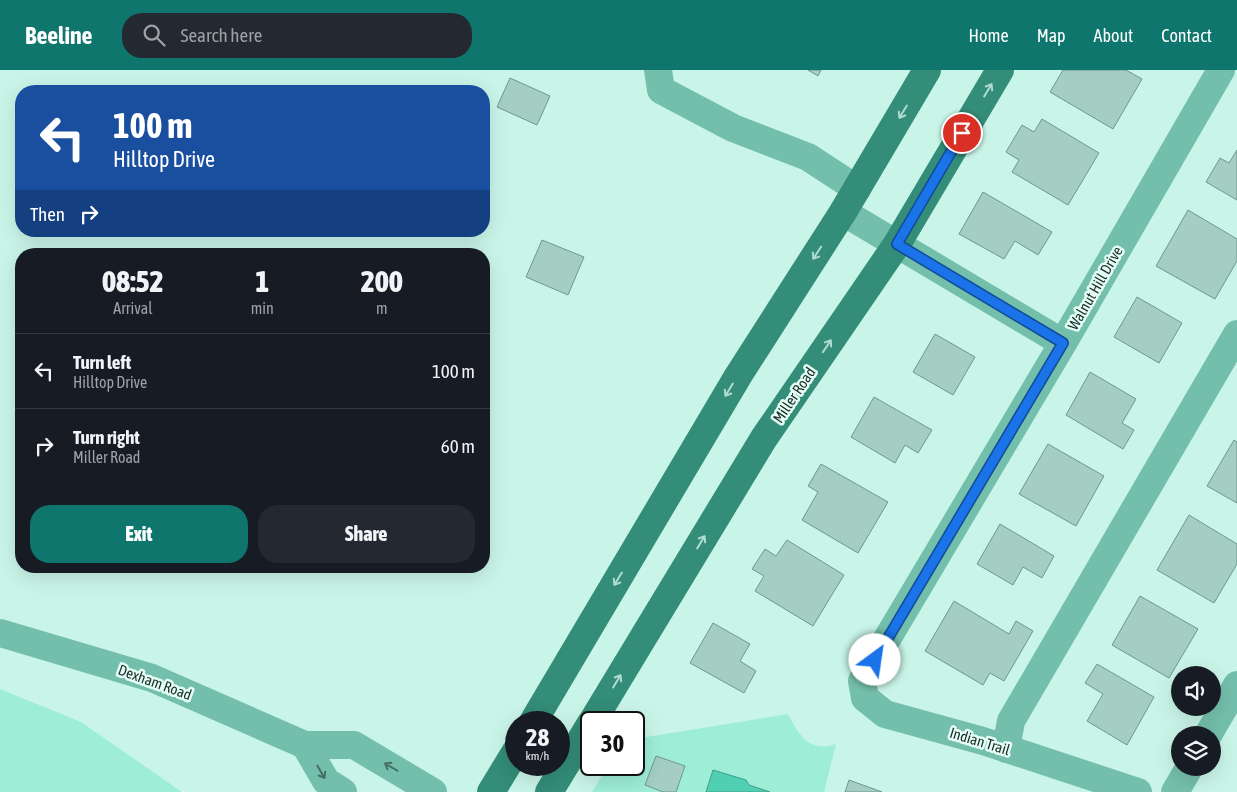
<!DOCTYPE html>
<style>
body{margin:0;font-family:"Asap Condensed",sans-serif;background:#242831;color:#f1f3f6;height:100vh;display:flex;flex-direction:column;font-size:19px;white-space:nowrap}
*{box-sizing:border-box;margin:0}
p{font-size:16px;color:#9ea1a6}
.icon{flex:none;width:28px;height:28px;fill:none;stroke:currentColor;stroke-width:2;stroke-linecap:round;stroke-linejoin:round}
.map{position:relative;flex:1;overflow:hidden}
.drawer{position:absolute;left:15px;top:178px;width:475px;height:325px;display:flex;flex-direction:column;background:#171b24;border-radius:20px;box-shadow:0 5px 20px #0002}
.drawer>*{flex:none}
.hud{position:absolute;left:15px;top:15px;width:475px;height:152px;border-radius:20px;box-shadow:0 5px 20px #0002;background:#1a4fa0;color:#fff;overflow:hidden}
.fabs{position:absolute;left:1171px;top:596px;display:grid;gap:10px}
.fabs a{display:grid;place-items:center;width:50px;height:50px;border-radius:50%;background:#171b24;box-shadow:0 5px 20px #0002;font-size:25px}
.speed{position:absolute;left:505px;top:641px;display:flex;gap:10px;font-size:25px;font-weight:700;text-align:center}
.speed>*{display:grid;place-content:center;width:65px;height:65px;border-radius:50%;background:#171b24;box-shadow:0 5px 20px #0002;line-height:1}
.speed small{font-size:12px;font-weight:400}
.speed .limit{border:2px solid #111;border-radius:8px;background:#fff;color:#111}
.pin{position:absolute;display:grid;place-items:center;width:42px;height:42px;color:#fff;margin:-21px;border:2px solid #fff;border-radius:50%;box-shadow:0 1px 5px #0007}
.me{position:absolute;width:55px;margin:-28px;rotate:31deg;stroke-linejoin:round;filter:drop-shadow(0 0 4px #0008)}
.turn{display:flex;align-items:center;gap:18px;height:105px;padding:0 15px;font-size:22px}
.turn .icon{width:65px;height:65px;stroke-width:2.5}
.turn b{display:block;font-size:35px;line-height:42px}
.then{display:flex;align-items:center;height:48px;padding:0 15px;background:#0003;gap:10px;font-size:19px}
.eta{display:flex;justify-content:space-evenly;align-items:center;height:85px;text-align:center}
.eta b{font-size:30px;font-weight:800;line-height:35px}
.primary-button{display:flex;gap:10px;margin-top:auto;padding:10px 15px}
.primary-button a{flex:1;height:58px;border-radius:20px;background:#0f766e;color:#fff;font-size:20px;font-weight:800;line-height:58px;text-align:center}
.primary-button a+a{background:#242831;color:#f1f3f6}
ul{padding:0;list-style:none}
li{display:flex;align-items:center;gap:15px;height:75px;padding:0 15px;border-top:1px solid #363941}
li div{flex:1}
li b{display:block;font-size:19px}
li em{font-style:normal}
header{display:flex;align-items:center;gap:30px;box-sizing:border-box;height:70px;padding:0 25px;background:#0f766e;color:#fff}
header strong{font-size:24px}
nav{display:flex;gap:28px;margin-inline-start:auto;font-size:18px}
.search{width:350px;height:45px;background:#242831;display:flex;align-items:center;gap:12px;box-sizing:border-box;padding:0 18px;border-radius:20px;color:#9ea1a6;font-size:19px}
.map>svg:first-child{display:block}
</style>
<header>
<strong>Beeline</strong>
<div class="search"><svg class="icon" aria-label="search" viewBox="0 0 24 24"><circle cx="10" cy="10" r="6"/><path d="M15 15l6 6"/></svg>Search here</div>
<nav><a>Home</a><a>Map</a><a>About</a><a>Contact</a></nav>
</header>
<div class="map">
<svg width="1237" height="722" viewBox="0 0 1237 722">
<rect width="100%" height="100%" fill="#c9f5e8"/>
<!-- green -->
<path fill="#9eeed7" d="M 0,619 L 81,652 L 182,722 L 0,722 Z
M 788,644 C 799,665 809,683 836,674 L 824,722 L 592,722 L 608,695 L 634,695 L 634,669 Z"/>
<!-- water -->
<path fill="#51cfb2" stroke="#419e89" d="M 713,700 L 746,710 L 749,715 L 770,722 L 706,722 Z"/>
<!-- building -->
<path fill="#a3cec1" stroke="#6f988c" d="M 808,0 L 821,0 L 818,6 Z
M 1063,0 L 1126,0 L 1142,9 L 1113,59 L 1050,22 Z
M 510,8 L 550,26 L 537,55 L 497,37 Z
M 1042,49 L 1099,83 L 1068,135 L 1012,102 L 1019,90 L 1006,82 L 1022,55 L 1034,62 Z
M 1237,80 L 1237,130 L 1206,112 L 1220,88 L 1229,93 Z
M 983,122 L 1052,162 L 1038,185 L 1015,171 L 1004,189 L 959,164 Z
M 1188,140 L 1237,169 L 1237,191 L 1215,229 L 1156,196 Z
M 542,170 L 584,187 L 568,225 L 526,207 Z
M 1137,227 L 1182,253 L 1159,293 L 1114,267 Z
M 935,264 L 975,287 L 953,325 L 913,302 Z
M 1090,302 L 1136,329 L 1122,353 L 1134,360 L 1123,379 L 1066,345 Z
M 874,327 L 932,360 L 918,383 L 905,375 L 895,393 L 851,367 Z
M 1234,370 L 1237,372 L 1237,433 L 1207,416 Z
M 1048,374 L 1104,406 L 1076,456 L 1019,424 Z
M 821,394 L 888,432 L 858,483 L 802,450 L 818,422 L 808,416 Z
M 1189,445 L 1237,474 L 1237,494 L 1214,533 L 1157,500 Z
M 1000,454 L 1054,486 L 1042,508 L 1023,497 L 1013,515 L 977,494 Z
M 787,470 L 844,505 L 813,556 L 755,521 L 764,506 L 752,499 L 765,479 L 776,486 Z
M 1140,526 L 1198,559 L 1169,608 L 1112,575 Z
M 954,531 L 1009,564 L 1016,551 L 1033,561 L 1004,611 L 990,603 L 983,615 L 925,581 Z
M 713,553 L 750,574 L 740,591 L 756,601 L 744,623 L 690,593 Z
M 1097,594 L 1154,627 L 1127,675 L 1087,651 L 1103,624 L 1085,613 Z
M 656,686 L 685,696 L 676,722 L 663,722 L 645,715 Z
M 849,710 L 882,722 L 845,722 Z"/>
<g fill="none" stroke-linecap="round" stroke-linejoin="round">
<!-- minor -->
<path stroke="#74bfab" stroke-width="28" d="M 658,0 L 661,20 L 733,58 L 808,87 L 857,119
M 843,142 L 1063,273
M 0,563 L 152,608 L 305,675 L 354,675 L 433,722
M 1208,665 L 1237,615
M 305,675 L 326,711 L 343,722
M 1006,679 L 1011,651 L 1237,264
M 1138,722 L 983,671 L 885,644 L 865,628 L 862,611 L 1063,273 L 1221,0
M 1175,722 L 1189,698"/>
<!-- major -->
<path stroke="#338d78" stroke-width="28" d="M 533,652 L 738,306 L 843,142 L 927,0
M 592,652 L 764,368 L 897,174 L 1000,0
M 491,722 L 516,681
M 549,722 L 591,653"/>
</g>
<!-- one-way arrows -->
<defs><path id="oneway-shaft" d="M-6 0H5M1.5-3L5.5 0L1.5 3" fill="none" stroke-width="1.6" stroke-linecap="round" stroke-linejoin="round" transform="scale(1.25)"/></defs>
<g stroke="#afdcd0">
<use href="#oneway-shaft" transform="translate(988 20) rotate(-59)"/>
<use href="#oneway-shaft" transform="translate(903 42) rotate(121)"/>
<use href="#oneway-shaft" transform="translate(817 183) rotate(123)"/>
<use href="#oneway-shaft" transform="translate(827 276) rotate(-56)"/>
<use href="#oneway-shaft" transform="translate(729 320) rotate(121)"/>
<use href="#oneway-shaft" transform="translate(701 472) rotate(-59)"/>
<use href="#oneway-shaft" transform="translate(618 509) rotate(121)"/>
<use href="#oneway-shaft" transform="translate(617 611) rotate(-59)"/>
</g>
<g stroke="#446f63">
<use href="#oneway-shaft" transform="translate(391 697) rotate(-150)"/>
<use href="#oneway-shaft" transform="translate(321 702) rotate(60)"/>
</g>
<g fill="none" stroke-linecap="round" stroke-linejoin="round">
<!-- route casing -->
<g stroke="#114b97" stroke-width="12">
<path id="route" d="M 875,590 L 1063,273 L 897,174 L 962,63"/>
</g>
<!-- route -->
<use href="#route" stroke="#1a73e8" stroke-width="9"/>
</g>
<g text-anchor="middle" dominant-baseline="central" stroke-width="5" stroke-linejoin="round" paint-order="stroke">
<!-- street labels -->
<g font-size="15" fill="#1c2d28" stroke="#e4fef6">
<text transform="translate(1095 218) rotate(-60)">Walnut Hill Drive</text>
<text transform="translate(794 325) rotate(-56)">Miller Road</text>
<text transform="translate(155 612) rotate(20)">Dexham Road</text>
<text transform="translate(980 671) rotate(17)">Indian Trail</text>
</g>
</g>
</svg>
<div class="fabs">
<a><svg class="icon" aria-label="sound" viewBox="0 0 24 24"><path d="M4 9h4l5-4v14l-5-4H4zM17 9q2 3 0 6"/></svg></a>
<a><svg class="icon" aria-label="layers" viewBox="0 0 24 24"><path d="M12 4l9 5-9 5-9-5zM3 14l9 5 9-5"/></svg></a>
</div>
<div class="speed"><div>28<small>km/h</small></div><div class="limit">30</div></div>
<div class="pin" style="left:962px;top:63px;background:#d93025"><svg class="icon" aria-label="arrive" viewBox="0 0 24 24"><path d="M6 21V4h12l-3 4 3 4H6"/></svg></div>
<svg class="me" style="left:875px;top:590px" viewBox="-20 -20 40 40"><circle r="19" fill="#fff"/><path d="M0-13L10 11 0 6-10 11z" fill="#1a73e8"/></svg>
<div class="hud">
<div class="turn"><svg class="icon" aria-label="left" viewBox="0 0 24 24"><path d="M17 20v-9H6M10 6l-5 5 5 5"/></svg><div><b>100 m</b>Hilltop Drive</div></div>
<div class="then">Then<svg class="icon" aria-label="right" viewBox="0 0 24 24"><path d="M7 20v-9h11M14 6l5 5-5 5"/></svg></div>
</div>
<section class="drawer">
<div class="eta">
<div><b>08:52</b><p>Arrival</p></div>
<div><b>1</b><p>min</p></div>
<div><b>200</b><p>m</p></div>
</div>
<ul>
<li><svg class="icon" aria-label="left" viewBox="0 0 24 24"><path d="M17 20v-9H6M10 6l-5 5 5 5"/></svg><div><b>Turn left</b><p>Hilltop Drive</p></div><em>100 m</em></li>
<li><svg class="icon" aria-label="right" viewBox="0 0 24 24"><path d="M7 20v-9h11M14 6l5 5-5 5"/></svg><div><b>Turn right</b><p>Miller Road</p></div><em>60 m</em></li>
</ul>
<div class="primary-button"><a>Exit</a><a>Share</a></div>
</section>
</div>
